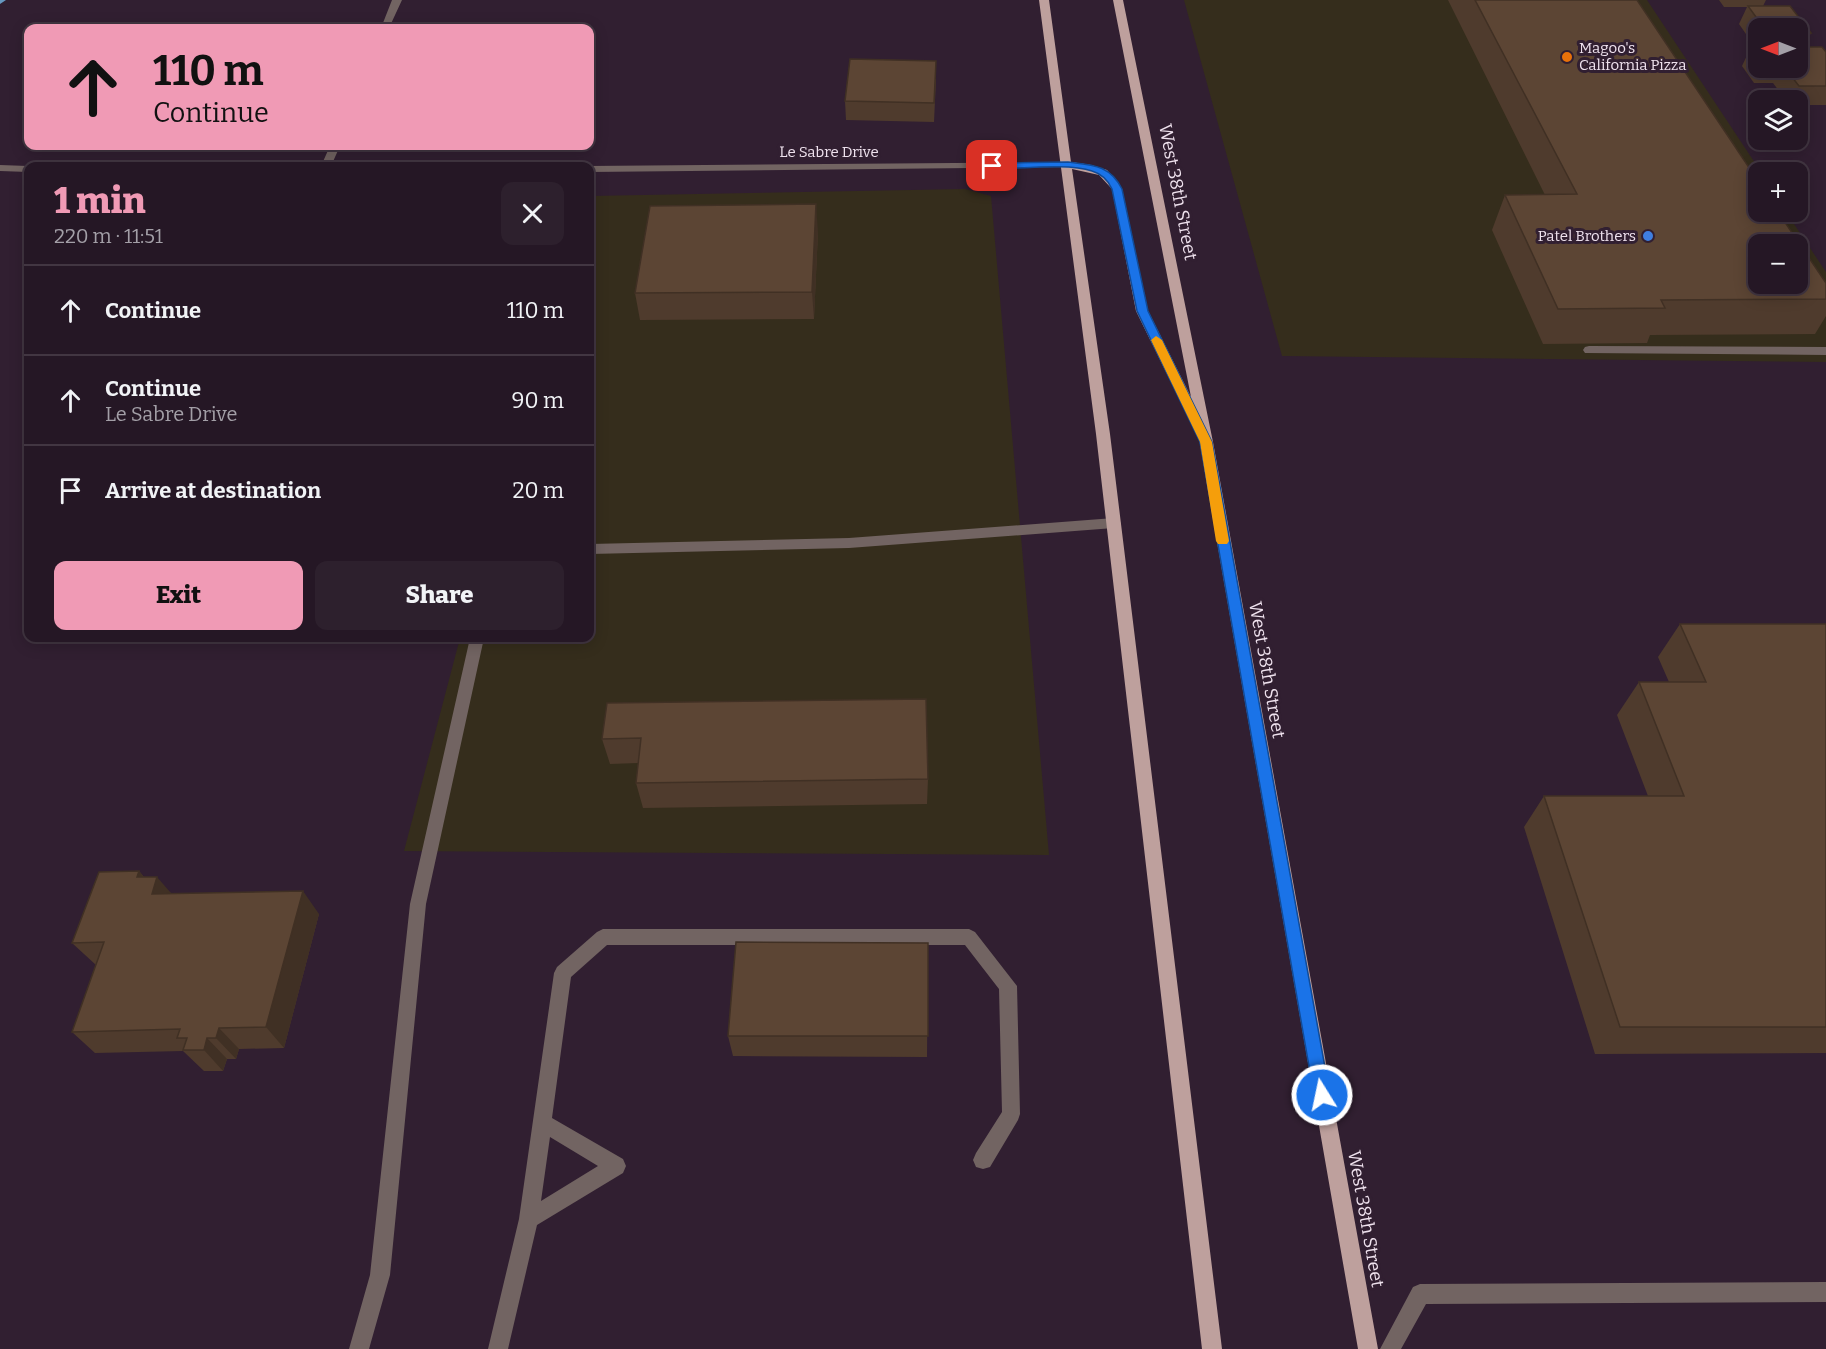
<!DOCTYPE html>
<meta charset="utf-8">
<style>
body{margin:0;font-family:Bitter,serif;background:#2d202d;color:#f1f3f6;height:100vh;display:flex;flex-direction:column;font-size:22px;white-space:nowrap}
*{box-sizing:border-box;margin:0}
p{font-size:20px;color:#a39fa7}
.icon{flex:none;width:33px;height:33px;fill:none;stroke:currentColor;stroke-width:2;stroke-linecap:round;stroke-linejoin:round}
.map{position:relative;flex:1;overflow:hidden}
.side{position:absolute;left:24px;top:162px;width:570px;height:480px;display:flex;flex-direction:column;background:#251725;border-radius:12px;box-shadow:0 3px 15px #0003,0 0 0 2px #423642}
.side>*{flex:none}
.hud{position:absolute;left:24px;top:24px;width:570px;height:126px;border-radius:12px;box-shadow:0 3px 15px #0003,0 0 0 2px #423642;background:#f09ab5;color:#111;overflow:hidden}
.needle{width:39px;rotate:270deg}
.controls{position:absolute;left:1748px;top:18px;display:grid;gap:12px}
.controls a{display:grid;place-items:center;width:60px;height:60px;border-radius:12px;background:#251725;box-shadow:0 3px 15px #0003,0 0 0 2px #423642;font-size:30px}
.pin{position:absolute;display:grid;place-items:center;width:51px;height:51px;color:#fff;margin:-26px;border-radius:12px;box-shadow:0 3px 9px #0006}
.me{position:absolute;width:66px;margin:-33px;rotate:350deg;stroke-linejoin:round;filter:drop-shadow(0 0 4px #0008)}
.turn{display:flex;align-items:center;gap:21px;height:126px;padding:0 30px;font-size:27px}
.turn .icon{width:78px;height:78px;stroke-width:2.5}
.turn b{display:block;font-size:42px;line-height:51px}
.round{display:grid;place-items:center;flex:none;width:63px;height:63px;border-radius:12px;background:#2d202d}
.headline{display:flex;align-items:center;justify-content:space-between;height:102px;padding:0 30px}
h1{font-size:36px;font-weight:800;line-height:45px;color:#f09ab5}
.primary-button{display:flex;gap:12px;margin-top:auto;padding:12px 30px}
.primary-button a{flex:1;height:69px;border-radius:12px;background:#f09ab5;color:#111;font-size:24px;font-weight:800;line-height:69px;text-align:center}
.primary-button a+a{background:#2d202d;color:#f1f3f6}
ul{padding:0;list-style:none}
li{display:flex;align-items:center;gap:18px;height:90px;padding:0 30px;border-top:2px solid #423642}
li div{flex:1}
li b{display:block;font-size:22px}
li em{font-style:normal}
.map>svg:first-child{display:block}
</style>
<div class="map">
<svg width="1826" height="1349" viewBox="0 0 1826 1349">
<rect width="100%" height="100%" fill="#311f31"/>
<!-- commercial -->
<path fill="#352d1c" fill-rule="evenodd" d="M 1184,0 L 1647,0 L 1761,172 L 1758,172 L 1758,212 L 1786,212 L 1826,272 L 1826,362 L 1282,356 ZM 1758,244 L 1797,244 L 1797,284 L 1758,284 Z
M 965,189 L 991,196 L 1049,855 L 404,851 L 460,638 L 590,638 L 590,196 Z"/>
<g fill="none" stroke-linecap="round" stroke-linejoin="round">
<!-- stream -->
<path fill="#6698c0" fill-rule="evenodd" d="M 0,0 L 6,0 L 0,4 Z"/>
<!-- service -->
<path fill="#726462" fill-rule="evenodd" d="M 1589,346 L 1826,347 L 1826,355 L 1585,353 L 1583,350 L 1585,347 Z
M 1114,518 L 1121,523 L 1114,528 L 849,548 L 590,554 L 590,544 L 849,538 Z
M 470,638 L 484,638 L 426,904 L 390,1275 L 369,1349 L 349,1349 L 370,1275 L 410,904 Z
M 603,929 L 969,929 L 975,932 L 1017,986 L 1020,1114 L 1018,1120 L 990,1167 L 983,1169 L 976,1167 L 973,1160 L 976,1153 L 1002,1112 L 999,989 L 965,945 L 607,945 L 571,977 L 552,1118 L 623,1159 L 626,1166 L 623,1173 L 537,1225 L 508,1349 L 488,1349 L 519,1219 L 554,973 L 557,967 L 597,932 ZM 550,1137 L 598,1166 L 541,1201 Z
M 1826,1282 L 1826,1302 L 1426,1304 L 1401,1349 L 1380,1349 L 1413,1287 L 1420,1284 Z"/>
<!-- minor -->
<path fill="#726462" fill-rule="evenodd" d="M 392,0 L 402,0 L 389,28 L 381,28 Z
M 330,146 L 340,146 L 331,166 L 321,166 Z
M 1068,162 L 1073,165 L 1072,167 L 590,172 L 590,166 L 587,166 Z
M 0,165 L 28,166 L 31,166 L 28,166 L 28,172 L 0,171 Z"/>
<!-- primary -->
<path fill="#bea09d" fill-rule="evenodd" d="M 1039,0 L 1049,0 L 1071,162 L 1091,165 L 1107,170 L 1122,189 L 1148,311 L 1191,397 L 1113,0 L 1123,0 L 1213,442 L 1378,1349 L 1358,1349 L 1197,427 L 1191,423 L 1136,311 L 1112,189 L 1099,175 L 1072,169 L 1110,434 L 1222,1349 L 1202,1349 L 1096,434 Z"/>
</g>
<!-- wall -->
<path fill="#4f3b2d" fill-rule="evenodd" d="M 1448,0 L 1637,0 L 1826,283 L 1826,316 L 1815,334 L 1650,335 L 1647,343 L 1543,344 L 1492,230 L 1505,195 L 1545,195 Z
M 1719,0 L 1766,0 L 1763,6 L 1811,33 L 1804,47 L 1826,52 L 1826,105 L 1797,105 L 1797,100 L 1786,100 L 1773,83 L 1754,83 L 1742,66 L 1751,47 L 1755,47 L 1739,24 L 1747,7 L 1724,7 ZM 1758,28 L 1797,28 L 1797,68 L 1758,68 Z
M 936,79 L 934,122 L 846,120 L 845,101 Z
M 818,232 L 814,319 L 640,320 L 635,293 Z
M 1680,624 L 1826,624 L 1826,1053 L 1595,1054 L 1524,827 L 1544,796 L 1648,796 L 1617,715 L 1639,682 L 1669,682 L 1658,657 Z
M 607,703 L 928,779 L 927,804 L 643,808 L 636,783 L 638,763 L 610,764 L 602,739 Z
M 139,871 L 144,877 L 171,893 L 319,914 L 284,1048 L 239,1049 L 236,1059 L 227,1059 L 223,1071 L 204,1071 L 183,1051 L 95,1053 L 72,1032 L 96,965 L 72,943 Z
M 928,943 L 927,1057 L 733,1056 L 728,1036 Z"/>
<!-- shaded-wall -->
<path fill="#403024" d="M 816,204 L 818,232 L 814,319 L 812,292 Z
M 139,871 L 153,888 L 157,877 L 177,900 L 171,917 L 137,877 Z
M 303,891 L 319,914 L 284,1048 L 266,1027 Z
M 219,1028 L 239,1049 L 236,1059 L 216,1038 Z
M 207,1038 L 227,1059 L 223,1071 L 204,1050 Z"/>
<!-- building -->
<path fill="#5c4534" stroke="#403024" stroke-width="1.5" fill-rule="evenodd" d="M 1475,0 L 1637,0 L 1758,181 L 1758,212 L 1778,212 L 1826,283 L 1826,299 L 1661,300 L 1665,308 L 1558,309 L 1505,195 L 1577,194 ZM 1758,244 L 1797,244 L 1797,284 L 1758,284 Z
M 1748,6 L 1790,6 L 1811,33 L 1797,33 L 1797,28 L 1764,28 Z
M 1751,47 L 1758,47 L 1758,57 Z
M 1797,47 L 1822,47 L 1826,52 L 1826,86 L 1799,86 L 1785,68 L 1797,68 Z
M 850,59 L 936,61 L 934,103 L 845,101 Z
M 816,204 L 812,292 L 635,293 L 650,206 Z
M 1680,624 L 1826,624 L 1826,1027 L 1620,1027 L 1544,796 L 1684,796 L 1639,682 L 1706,682 Z
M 926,699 L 928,779 L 636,783 L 641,738 L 602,739 L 607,703 Z
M 139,871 L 137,877 L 157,877 L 152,894 L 303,891 L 266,1027 L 219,1028 L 216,1038 L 207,1038 L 204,1050 L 183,1050 L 187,1038 L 177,1038 L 180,1029 L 72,1032 L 104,942 L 72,943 L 99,872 Z
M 736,942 L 928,943 L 928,1036 L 728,1036 Z"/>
<!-- route -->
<path fill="#1a73e8" stroke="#114b97" stroke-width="1.5" d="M 1068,162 C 1093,165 1110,165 1122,189 L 1148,311 L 1212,442 L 1330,1095 L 1328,1101 L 1322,1103 L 1316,1101 L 1314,1095 L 1200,442 L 1137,311 L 1112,189 C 1108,180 1102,174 1092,171 C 1068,163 1019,169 992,169 L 987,166 L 992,163 Z"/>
<!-- slow -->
<path fill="#f59e0b" d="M 1156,336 L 1162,340 L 1212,442 L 1229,541 L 1227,544 L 1218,544 L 1216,541 L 1200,442 L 1151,340 Z"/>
<!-- markers -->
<circle fill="#e8710a" stroke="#311f31" stroke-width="2" cx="1567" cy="57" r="6"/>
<circle fill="#3f7fe0" stroke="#311f31" stroke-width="2" cx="1648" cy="236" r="6"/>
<g text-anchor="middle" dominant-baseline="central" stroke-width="6" stroke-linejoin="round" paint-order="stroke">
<!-- far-poi labels -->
<g font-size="15" fill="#efe2ee" stroke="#311f31" text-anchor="start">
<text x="1579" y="48">Magoo's<tspan x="1579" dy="17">California Pizza</tspan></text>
<text x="1636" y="236" text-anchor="end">Patel Brothers</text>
</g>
<!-- far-street labels -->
<g font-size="15" fill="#efe2ee" stroke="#311f31">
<text x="829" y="152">Le Sabre Drive</text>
</g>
<!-- street labels -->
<g font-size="18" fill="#efe2ee" stroke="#311f31">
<text transform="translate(1178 192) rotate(79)">West 38th Street</text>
<text transform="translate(1267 670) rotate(80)">West 38th Street</text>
<text transform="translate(1366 1219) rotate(80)">West 38th Street</text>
</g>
</g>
</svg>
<div class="controls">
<a><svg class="needle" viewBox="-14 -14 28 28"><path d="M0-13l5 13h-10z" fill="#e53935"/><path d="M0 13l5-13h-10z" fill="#a39fa7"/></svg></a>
<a><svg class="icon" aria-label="layers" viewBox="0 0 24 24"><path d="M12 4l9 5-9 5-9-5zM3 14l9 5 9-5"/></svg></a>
<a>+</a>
<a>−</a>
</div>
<div class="pin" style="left:992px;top:166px;background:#d93025"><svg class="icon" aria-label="arrive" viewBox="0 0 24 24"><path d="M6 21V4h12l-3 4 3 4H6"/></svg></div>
<svg class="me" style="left:1322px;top:1095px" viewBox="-20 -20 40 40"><circle r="17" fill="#1a73e8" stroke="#fff" stroke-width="3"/><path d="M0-11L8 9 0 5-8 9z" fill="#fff"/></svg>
<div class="hud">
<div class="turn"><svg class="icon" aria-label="ahead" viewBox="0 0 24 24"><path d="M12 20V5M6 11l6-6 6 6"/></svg><div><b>110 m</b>Continue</div></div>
</div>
<section class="side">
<div class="headline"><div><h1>1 min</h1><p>220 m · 11:51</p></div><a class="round"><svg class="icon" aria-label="close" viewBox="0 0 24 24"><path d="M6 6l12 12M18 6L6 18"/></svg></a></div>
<ul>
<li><svg class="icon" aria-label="ahead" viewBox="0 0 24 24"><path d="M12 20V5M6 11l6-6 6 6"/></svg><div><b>Continue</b></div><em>110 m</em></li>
<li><svg class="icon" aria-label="ahead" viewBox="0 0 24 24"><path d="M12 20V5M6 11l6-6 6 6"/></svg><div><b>Continue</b><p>Le Sabre Drive</p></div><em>90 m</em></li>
<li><svg class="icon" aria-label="arrive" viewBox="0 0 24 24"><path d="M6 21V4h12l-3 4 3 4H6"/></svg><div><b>Arrive at destination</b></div><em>20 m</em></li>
</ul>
<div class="primary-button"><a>Exit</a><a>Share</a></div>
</section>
</div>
